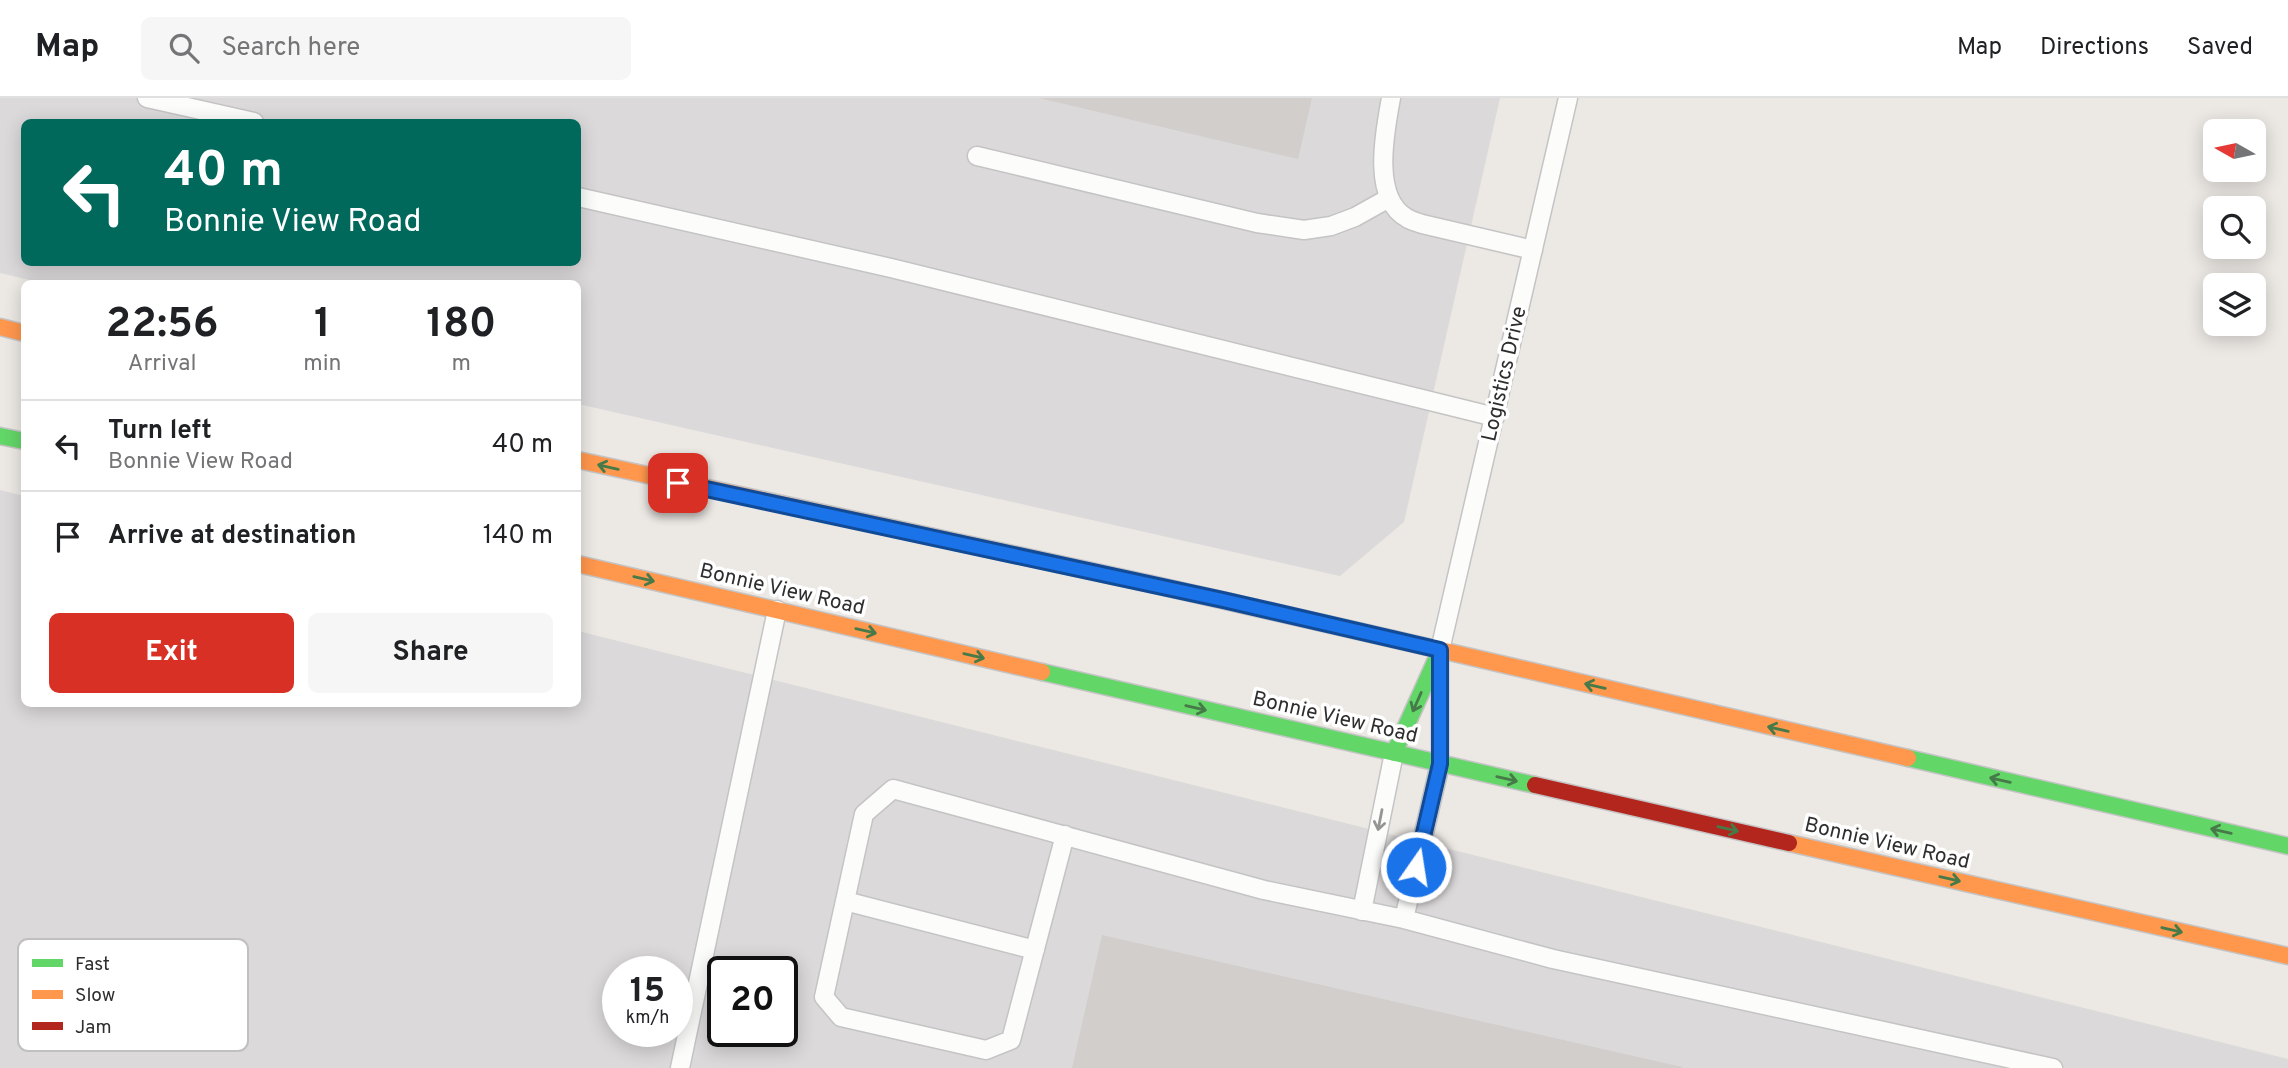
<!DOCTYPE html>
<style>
body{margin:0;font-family:Overpass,sans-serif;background:#f6f6f6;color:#202124;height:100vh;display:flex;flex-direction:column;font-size:26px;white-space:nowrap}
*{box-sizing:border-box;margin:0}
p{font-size:23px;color:#757577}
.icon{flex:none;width:38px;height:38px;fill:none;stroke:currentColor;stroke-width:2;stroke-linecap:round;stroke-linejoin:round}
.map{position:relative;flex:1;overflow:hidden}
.side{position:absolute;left:21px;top:182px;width:560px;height:427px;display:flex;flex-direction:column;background:#fff;border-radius:10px;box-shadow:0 4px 18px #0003}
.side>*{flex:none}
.top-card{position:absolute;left:21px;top:21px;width:560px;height:147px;border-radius:10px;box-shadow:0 4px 18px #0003;background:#00695c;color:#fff;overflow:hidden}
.needle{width:46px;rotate:279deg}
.controls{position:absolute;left:2203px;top:21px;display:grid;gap:14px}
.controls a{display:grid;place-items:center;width:63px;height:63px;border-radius:10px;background:#fff;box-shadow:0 4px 18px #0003;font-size:35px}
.speed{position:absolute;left:602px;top:858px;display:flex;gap:14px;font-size:35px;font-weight:700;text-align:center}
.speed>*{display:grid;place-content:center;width:91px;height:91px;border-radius:50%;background:#fff;box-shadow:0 4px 18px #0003;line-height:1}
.speed small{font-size:18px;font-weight:400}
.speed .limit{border:4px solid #111;border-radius:10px;background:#fff;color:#111}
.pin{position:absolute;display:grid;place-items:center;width:60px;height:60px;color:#fff;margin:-30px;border-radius:14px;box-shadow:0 4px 10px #0006}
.me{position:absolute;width:77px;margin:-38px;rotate:13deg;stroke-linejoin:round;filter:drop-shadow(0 0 5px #0008)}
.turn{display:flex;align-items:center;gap:24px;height:147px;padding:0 28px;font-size:32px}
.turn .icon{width:91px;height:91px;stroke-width:2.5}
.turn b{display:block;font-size:49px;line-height:60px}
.eta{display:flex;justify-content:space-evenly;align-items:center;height:119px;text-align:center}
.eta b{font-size:42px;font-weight:700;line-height:49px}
.cta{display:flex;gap:14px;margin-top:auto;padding:14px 28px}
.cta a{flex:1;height:80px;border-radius:10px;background:#d93025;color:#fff;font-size:28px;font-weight:700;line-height:80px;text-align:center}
.cta a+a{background:#f6f6f6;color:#202124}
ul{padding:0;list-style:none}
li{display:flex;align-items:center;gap:21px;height:91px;padding:0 28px;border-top:2px solid #e0e0e0}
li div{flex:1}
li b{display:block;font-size:26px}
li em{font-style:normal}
header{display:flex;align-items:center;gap:42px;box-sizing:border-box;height:98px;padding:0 35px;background:#fff;border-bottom:2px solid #e0e0e0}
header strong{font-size:33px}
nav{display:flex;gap:38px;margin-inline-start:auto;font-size:24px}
.search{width:490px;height:63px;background:#f6f6f6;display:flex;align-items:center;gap:18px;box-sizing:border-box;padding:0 24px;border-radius:10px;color:#757577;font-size:26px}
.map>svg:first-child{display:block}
</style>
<header>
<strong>Map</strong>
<div class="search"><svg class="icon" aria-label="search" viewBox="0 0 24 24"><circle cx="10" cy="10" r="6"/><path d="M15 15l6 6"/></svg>Search here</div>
<nav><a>Map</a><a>Directions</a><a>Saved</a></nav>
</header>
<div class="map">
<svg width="2288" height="970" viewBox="0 0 2288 970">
<rect width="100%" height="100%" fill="#ece8e4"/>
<!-- industrial -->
<path fill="#dcd9db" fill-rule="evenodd" d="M 0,0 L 1500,0 L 1404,424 L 1340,478 L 578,306 L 578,186 L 46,186 L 0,175 ZM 24,24 L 578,24 L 578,164 L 24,164 Z
M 0,392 L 24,398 L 24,606 L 578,606 L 578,533 L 2288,961 L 2288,970 L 0,970 ZM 618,873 L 677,873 L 677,933 L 618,933 ZM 723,873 L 782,873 L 782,933 L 723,933 Z"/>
<!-- building -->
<path fill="#d1cecb" d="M 1039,0 L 1312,0 L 1298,61 Z
M 1102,837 L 1682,969 L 1682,970 L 1072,970 Z"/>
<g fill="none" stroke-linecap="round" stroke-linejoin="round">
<!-- lane casing -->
<g stroke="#c5c4c5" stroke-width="21">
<path id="lane" d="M 147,0 L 254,24
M 1391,0 C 1385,33 1371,100 1407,120 C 1411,123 1417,124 1422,126 L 1533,152
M 977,58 L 1257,125 L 1304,132 L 1331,128 L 1355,119 L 1389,100
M 578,99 L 891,170 L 1495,319
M 1440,552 L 1568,0
M 1065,737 L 1011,942 L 986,952 L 841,919 L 824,899 L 864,716 L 893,691 L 1264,792 L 1404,821 L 1553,861 L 2053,970
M 845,803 L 1035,852
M 1362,813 L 1394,655
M 1404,821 L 1440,666
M 680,970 L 777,512"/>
</g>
<!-- fast casing -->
<g stroke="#c5c4c5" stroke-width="19">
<path id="fast" d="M 0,338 L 24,343
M 1042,574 L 1535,687
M 1394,655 L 1435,564
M 1908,660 L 2288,748"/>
</g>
<!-- slow casing -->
<g stroke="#c5c4c5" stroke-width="19">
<path id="slow" d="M 0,229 L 24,235
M 578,362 L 1151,486
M 578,466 L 1042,574
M 1393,541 L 1908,660
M 1440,552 L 1440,666
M 1789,745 L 2288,858"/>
</g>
<!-- jam casing -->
<g stroke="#c5c4c5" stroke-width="19">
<path id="jam" d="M 1151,486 L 1393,541
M 1535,687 L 1789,745"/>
</g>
<!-- lane -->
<use href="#lane" stroke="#fcfcfb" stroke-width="18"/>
<!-- fast -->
<use href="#fast" stroke="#63d668" stroke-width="16"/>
<!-- slow -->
<use href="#slow" stroke="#ff974d" stroke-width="16"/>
<!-- jam -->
<use href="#jam" stroke="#b3261e" stroke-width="16"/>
</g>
<!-- one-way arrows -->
<defs><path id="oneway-shaft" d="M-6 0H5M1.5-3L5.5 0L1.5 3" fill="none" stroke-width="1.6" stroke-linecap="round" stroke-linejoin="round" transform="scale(1.75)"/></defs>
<g stroke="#467a48">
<use href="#oneway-shaft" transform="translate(608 369) rotate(-167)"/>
<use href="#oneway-shaft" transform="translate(644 481) rotate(13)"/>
<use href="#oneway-shaft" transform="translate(866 533) rotate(13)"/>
<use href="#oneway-shaft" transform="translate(974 558) rotate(13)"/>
<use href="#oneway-shaft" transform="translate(1595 588) rotate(-167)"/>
<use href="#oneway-shaft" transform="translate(1417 604) rotate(114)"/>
<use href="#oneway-shaft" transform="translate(1196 610) rotate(13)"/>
<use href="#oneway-shaft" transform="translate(1778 631) rotate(-167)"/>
<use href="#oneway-shaft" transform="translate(1507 681) rotate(13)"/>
<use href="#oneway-shaft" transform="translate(2000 682) rotate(-167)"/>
<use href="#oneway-shaft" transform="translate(1728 731) rotate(13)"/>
<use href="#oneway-shaft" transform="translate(2221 733) rotate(-167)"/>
<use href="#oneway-shaft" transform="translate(1950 781) rotate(13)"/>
<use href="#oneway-shaft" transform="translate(2172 832) rotate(13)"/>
</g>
<use stroke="#959594" href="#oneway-shaft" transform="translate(1380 722) rotate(101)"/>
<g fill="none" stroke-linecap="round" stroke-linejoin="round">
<!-- route casing -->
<g stroke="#114b97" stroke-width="18">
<path id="route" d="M 678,385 L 1223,502 L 1440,552 L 1440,666 L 1416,769"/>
</g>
<!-- route -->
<use href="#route" stroke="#1a73e8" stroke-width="12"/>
</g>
<g text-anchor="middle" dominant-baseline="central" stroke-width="7" stroke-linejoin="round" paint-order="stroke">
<!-- street labels -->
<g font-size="21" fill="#2e2e2e" stroke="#fff">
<text transform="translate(1505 276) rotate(-77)">Logistics Drive</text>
<text transform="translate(782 492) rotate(13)">Bonnie View Road</text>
<text transform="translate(1335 620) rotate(13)">Bonnie View Road</text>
<text transform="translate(1887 746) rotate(13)">Bonnie View Road</text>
</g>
</g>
<!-- legend -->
<rect x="18" y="841" width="230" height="112" rx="10" fill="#fff" stroke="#c0c0c0" stroke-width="2"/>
<rect x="32" y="861" width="31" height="8" fill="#63d668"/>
<rect x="32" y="892" width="31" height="9" fill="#ff974d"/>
<rect x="32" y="924" width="31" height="8" fill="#b3261e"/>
<g font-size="19" fill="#2e2e2e">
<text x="75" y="872">Fast</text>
<text x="75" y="903">Slow</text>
<text x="75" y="935">Jam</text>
</g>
</svg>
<div class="controls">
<a><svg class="needle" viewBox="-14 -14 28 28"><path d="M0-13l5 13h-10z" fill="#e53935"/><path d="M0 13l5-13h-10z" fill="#757577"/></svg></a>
<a><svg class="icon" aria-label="search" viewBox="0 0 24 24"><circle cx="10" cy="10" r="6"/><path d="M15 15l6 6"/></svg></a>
<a><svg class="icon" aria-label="layers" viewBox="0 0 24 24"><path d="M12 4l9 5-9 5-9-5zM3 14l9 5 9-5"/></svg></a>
</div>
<div class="speed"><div>15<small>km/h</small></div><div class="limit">20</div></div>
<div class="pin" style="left:678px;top:385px;background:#d93025"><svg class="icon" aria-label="arrive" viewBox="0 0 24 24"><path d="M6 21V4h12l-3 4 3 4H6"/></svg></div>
<svg class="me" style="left:1416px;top:769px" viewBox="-20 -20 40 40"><circle r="17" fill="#1a73e8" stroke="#fff" stroke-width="3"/><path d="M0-11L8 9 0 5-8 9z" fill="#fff"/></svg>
<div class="top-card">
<div class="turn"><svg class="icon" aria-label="left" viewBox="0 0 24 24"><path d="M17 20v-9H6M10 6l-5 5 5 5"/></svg><div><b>40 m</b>Bonnie View Road</div></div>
</div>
<section class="side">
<div class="eta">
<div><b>22:56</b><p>Arrival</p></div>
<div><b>1</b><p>min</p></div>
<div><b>180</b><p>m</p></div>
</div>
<ul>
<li><svg class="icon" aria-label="left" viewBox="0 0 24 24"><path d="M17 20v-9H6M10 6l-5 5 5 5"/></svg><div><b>Turn left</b><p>Bonnie View Road</p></div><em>40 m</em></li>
<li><svg class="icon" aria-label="arrive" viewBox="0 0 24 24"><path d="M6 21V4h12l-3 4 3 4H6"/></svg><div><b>Arrive at destination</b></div><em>140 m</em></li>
</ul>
<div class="cta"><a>Exit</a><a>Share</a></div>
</section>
</div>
